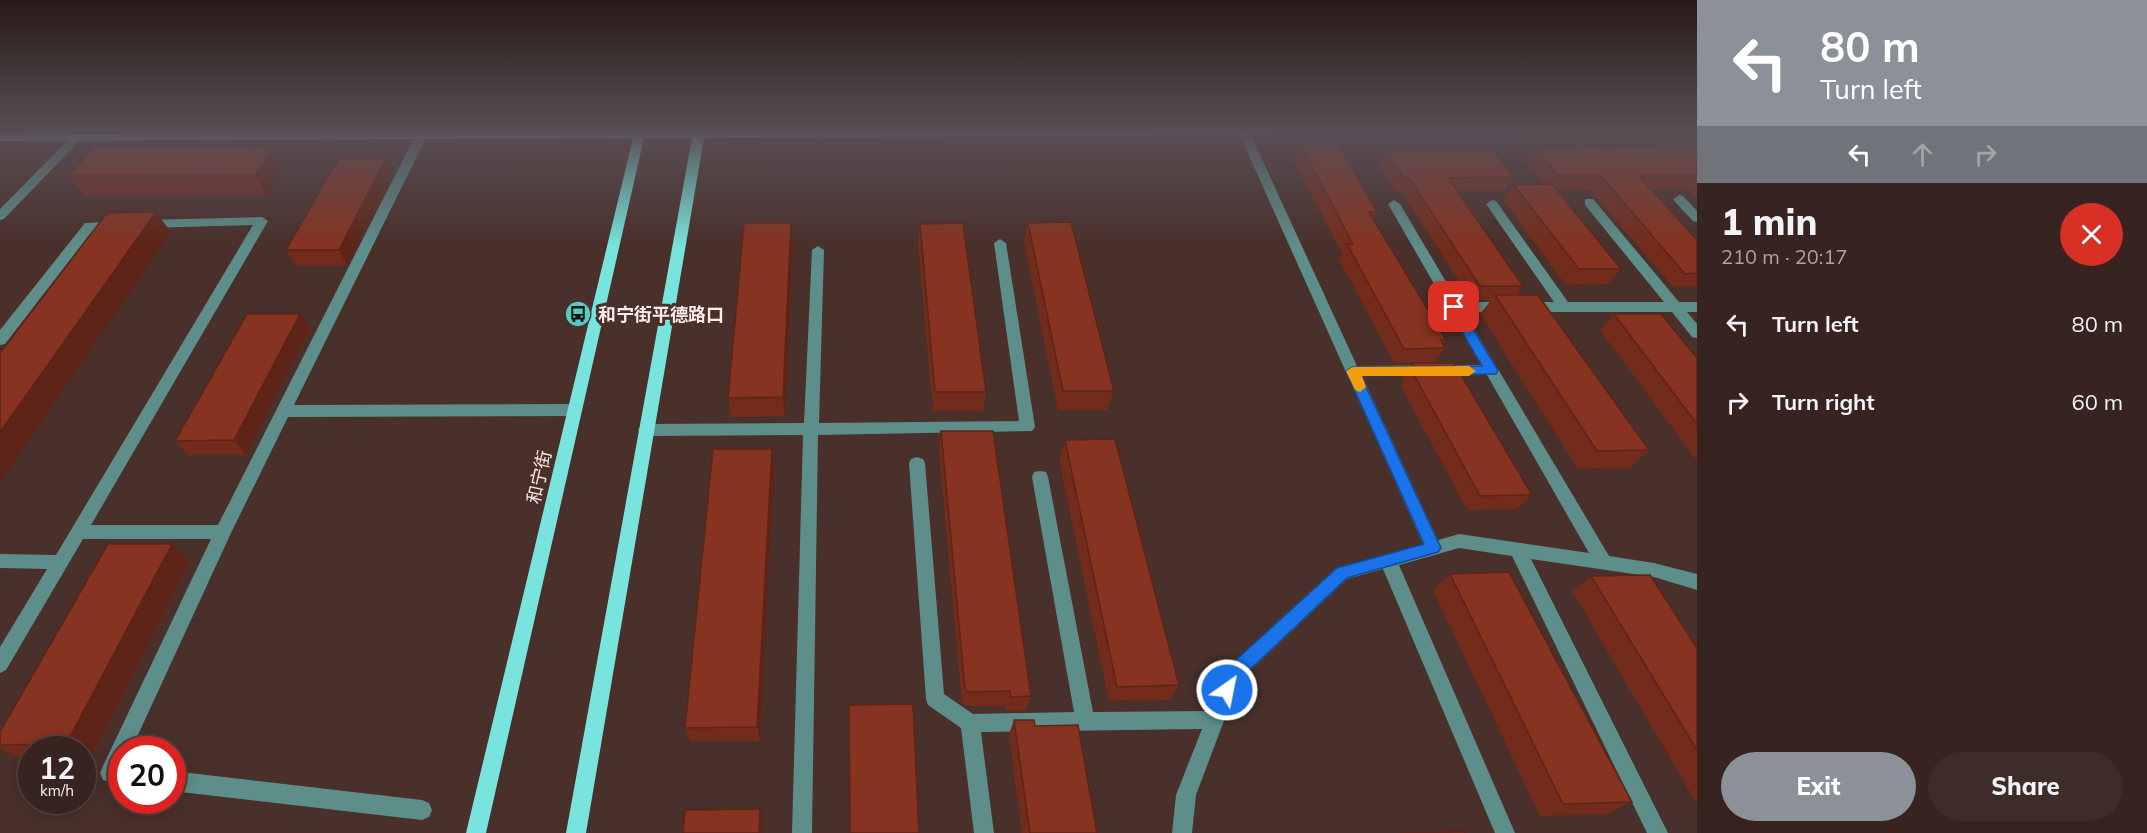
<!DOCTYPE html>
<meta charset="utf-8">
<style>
body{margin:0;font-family:Mulish,"Noto Sans SC",sans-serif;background:#3e2c29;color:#f1f3f6;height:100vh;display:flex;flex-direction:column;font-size:22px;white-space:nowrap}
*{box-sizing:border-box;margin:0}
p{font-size:20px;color:#aaa4a5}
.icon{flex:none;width:33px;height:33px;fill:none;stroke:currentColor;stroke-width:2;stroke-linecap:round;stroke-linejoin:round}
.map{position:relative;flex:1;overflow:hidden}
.details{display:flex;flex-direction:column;background:#372420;width:450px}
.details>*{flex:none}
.top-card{background:#8c9099;color:#fff;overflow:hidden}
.speed{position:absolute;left:18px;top:736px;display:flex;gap:12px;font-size:30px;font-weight:700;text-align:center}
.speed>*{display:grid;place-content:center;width:78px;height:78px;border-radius:50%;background:#372420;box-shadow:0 3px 15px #0003,0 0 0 2px #51413e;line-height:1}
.speed small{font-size:15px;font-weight:400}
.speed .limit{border:9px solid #d22;background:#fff;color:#111}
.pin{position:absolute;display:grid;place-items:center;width:51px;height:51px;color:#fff;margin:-26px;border-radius:12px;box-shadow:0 3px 9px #0006}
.me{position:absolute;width:66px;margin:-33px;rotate:33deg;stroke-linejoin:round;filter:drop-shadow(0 0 4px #0008)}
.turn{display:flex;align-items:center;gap:21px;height:126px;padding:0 24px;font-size:27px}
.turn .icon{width:78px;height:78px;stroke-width:2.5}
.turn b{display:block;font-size:42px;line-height:51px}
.lanes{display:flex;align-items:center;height:57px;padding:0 24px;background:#0003;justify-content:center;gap:30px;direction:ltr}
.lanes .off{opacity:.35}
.round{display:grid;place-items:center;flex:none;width:63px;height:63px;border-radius:32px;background:#3e2c29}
.headline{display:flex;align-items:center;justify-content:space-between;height:102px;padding:0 24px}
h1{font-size:36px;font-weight:800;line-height:45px}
.cta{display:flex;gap:12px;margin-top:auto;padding:12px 24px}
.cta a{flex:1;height:69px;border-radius:36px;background:#8c9099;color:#fff;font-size:24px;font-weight:800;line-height:69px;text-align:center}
.cta a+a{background:#3e2c29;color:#f1f3f6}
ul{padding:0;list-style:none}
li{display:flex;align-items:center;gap:18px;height:78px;padding:0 24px}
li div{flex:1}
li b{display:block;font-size:22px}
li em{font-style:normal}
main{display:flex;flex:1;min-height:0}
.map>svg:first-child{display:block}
</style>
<main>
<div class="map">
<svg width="1697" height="833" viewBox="0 0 1697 833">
<rect width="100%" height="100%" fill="#49302a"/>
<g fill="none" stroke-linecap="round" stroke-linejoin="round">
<!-- minor -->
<path fill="#5d8e8a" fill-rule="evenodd" d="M 1238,131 L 1249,131 L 1357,366 L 1481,365 L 1388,204 L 1394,200 L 1400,204 L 1458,302 L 1554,302 L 1486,204 L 1492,200 L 1496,201 L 1568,302 L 1664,302 L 1585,205 L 1585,199 L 1593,199 L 1679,302 L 1697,302 L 1697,312 L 1687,312 L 1697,324 L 1697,338 L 1692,337 L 1672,312 L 1464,312 L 1609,556 L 1654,563 L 1697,574 L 1697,590 L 1654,577 L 1531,559 L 1668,833 L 1647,833 L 1512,556 L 1459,548 L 1399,565 L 1515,833 L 1495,833 L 1383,569 L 1347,579 L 1239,681 L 1196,795 L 1192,833 L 1172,833 L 1176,795 L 1202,729 L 981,732 L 994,833 L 974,833 L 961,728 L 928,705 L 926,699 L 909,463 L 911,459 L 917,457 L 923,459 L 925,463 L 944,694 L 973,714 L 1074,712 L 1032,477 L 1034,472 L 1040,471 L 1046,472 L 1048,477 L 1093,712 L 1209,711 L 1226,669 L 1336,568 L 1423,544 ZM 1487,375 L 1589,553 L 1459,534 L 1438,540 L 1362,376 Z
M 421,133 L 427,136 L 294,405 L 575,404 L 580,406 L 582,410 L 580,414 L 575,416 L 288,417 L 231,533 L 131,750 L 122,750 L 122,785 L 103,780 L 100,773 L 103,766 L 211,539 L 83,539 L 6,670 L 0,673 L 0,647 L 47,569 L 0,568 L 0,554 L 56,555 L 253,225 L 145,228 L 139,224 L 145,220 L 262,217 L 268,221 L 91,525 L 218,525 L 415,136 Z
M 77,134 L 81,135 L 81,139 L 4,219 L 0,220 L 0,209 L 73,135 Z
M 1679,195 L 1683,196 L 1697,211 L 1697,222 L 1693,221 L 1675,202 L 1673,199 Z
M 118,221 L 124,225 L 122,228 L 93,230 L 5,344 L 0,345 L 0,330 L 85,223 Z
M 1000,239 L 1006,243 L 1035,427 L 1032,431 L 818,435 L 812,833 L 792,833 L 803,435 L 646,436 L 641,434 L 638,430 L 641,426 L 646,424 L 804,423 L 812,250 L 818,246 L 824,250 L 819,423 L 1019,421 L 994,243 Z
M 172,771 L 422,800 L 429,803 L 432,810 L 429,817 L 422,820 L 172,791 Z"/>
<!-- major -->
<path fill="#78e4dd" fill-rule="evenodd" d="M 693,131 L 1284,131 L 1278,134 L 704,138 L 586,833 L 566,833 L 692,138 L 644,138 L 486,833 L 466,833 L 633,138 L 0,141 L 0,135 Z"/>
</g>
<!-- wall -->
<path fill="#732c1c" d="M 1301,146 L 1377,212 L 1373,219 L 1446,340 L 1443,344 L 1445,348 L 1434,363 L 1532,495 L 1517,509 L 1467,510 L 1401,386 L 1404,382 L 1402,378 L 1412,363 L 1394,363 L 1339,259 L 1342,254 L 1294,161 Z
M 1697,146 L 1697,199 L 1688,189 L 1651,189 L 1697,240 L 1697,287 L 1673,287 L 1590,190 L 1557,190 L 1621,269 L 1608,284 L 1566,285 L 1503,200 L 1514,185 L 1544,184 L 1526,161 L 1536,148 Z
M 273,147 L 284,166 L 267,195 L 85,195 L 69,176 Z
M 1385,149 L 1514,177 L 1505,191 L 1457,191 L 1523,286 L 1517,295 L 1649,450 L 1629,468 L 1578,469 L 1480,314 L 1491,300 L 1471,300 L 1402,192 L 1395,192 L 1378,163 Z
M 393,173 L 347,265 L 296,265 L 286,250 Z
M 1028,223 L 1114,391 L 1107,410 L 1058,410 L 1024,242 Z
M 920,224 L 986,392 L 983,411 L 933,411 L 918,243 Z
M 793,243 L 785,416 L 731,417 L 728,398 Z
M 300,314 L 310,329 L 246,455 L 188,455 L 175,441 Z
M 1614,314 L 1697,358 L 1697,461 L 1600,330 Z
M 941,431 L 1031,696 L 1025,711 L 1006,711 L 1005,706 L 966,706 L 962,703 L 939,450 Z
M 1065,440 L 1179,685 L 1169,700 L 1109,701 L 1059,459 Z
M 774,467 L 760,741 L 690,741 L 685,728 Z
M 172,544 L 190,561 L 91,758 L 82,758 L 82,750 L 32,750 L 32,758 L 20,758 L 0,748 L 0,732 Z
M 1450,574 L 1632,802 L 1606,814 L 1540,816 L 1433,590 Z
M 1591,576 L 1697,648 L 1697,804 L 1572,591 Z
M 1014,720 L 1035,726 L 1097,833 L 1022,833 L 1009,734 Z"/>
<!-- shaded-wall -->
<path fill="#5e2417" d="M 273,147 L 284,166 L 267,195 L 255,175 Z
M 386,158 L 393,173 L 347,265 L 339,250 Z
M 156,212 L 171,232 L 0,482 L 0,432 Z
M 791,223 L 793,243 L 785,416 L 783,397 Z
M 300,314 L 310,329 L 246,455 L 234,440 Z
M 772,449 L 774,467 L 760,741 L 757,727 Z
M 172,544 L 190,561 L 91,758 L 82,753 L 82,750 L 77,750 L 66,744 Z
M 760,809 L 763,818 L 762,833 L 759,833 Z"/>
<!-- building -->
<path fill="#863321" stroke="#5e2417" stroke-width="1.5" d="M 1301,146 L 1339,146 L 1377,212 L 1369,212 L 1446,340 L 1441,340 L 1445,348 L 1404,349 L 1347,244 L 1353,244 Z
M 1697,146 L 1697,175 L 1639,176 L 1697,240 L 1697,273 L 1685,274 L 1601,176 L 1558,176 L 1536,148 Z
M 93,147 L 273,147 L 255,175 L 69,176 Z
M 1385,149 L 1493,149 L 1514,177 L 1448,178 L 1523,286 L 1480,286 L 1409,178 L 1403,178 Z
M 339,158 L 386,158 L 339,250 L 286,250 Z
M 1552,184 L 1621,269 L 1579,269 L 1514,185 Z
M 156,212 L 0,432 L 0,353 L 107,213 Z
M 1071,222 L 1114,391 L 1063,391 L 1028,223 Z
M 744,223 L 791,223 L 783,397 L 728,398 Z
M 963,223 L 986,392 L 935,392 L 920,224 Z
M 1495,295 L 1538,295 L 1649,450 L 1597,451 Z
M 247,314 L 300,314 L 234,440 L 175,441 Z
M 1614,314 L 1661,314 L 1697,358 L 1697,424 Z
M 1412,363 L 1454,363 L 1532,495 L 1480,496 L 1412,371 L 1416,371 Z
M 941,431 L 993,431 L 1031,696 L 1011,697 L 1010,691 L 969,692 L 965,689 Z
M 1115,439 L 1179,685 L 1117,687 L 1065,440 Z
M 713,449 L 772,449 L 757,727 L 685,728 Z
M 108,544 L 172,544 L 66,744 L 0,745 L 0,732 Z
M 1509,572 L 1632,802 L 1563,804 L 1450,574 Z
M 1650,575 L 1697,648 L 1697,750 L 1591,576 Z
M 913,704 L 919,833 L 850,833 L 849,705 Z
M 1014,720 L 1034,720 L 1035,726 L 1078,725 L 1097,833 L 1030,833 Z
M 760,809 L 759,833 L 683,833 L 685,810 Z
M 1464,831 L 1465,833 L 1401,833 Z"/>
<!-- sky -->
<linearGradient id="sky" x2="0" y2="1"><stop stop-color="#281a17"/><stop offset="0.53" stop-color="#594e55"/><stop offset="1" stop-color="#594e55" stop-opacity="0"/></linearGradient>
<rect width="1697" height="247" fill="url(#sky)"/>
<!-- route -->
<path fill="#1a73e8" stroke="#114b97" stroke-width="1.5" d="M 1454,302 L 1458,304 L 1496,367 L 1498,370 L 1496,374 L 1361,376 L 1441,548 L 1438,552 L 1347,578 L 1239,680 L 1233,696 L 1227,698 L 1221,696 L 1218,690 L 1226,669 L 1337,568 L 1424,544 L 1346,371 L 1353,367 L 1482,366 L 1448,307 Z"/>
<!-- slow -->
<path fill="#f59e0b" d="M 1469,366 L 1476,371 L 1469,376 L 1362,376 L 1366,387 L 1360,392 L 1355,390 L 1346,371 L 1353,367 Z"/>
<!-- icons -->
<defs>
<g id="bus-disc" transform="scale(1.35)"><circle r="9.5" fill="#54cdc7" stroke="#49302a"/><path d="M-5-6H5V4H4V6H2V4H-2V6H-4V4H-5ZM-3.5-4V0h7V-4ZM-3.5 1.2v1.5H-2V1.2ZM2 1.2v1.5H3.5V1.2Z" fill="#111"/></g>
</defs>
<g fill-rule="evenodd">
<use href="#bus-disc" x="578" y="314"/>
</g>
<g text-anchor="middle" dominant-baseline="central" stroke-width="6" stroke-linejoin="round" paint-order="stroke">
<!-- poi labels -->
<g font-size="18" font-weight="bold" fill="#fdece8" stroke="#49302a" text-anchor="start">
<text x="598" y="314">和宁街平德路口</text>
</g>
<!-- street labels -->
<g font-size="18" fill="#fdece8" stroke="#49302a">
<text transform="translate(539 477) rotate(-77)">和宁街</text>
</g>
</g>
</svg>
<div class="speed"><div>12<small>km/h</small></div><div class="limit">20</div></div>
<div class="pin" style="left:1454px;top:307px;background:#d93025"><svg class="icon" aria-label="arrive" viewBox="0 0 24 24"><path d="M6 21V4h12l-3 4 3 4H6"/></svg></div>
<svg class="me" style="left:1227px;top:690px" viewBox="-20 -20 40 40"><circle r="17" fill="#1a73e8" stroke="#fff" stroke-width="3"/><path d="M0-11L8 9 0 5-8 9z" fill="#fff"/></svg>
</div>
<section class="details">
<div class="top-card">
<div class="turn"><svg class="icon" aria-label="left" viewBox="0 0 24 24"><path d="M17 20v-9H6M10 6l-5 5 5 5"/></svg><div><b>80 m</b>Turn left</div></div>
<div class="lanes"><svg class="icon" aria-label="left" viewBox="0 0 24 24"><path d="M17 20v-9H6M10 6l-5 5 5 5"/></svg><svg class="icon off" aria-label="ahead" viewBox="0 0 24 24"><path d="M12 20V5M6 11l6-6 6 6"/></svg><svg class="icon off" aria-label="right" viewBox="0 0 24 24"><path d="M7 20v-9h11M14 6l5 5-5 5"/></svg></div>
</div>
<div class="headline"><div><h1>1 min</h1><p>210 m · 20:17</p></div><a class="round" style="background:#d93025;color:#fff"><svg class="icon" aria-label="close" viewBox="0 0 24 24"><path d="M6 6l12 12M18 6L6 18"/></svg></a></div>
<ul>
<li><svg class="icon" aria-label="left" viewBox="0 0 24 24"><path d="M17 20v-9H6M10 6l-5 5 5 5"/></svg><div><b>Turn left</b></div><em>80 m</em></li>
<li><svg class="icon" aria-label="right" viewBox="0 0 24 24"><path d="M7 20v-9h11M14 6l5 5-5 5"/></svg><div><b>Turn right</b></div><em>60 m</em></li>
</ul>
<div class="cta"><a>Exit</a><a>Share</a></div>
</section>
</main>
